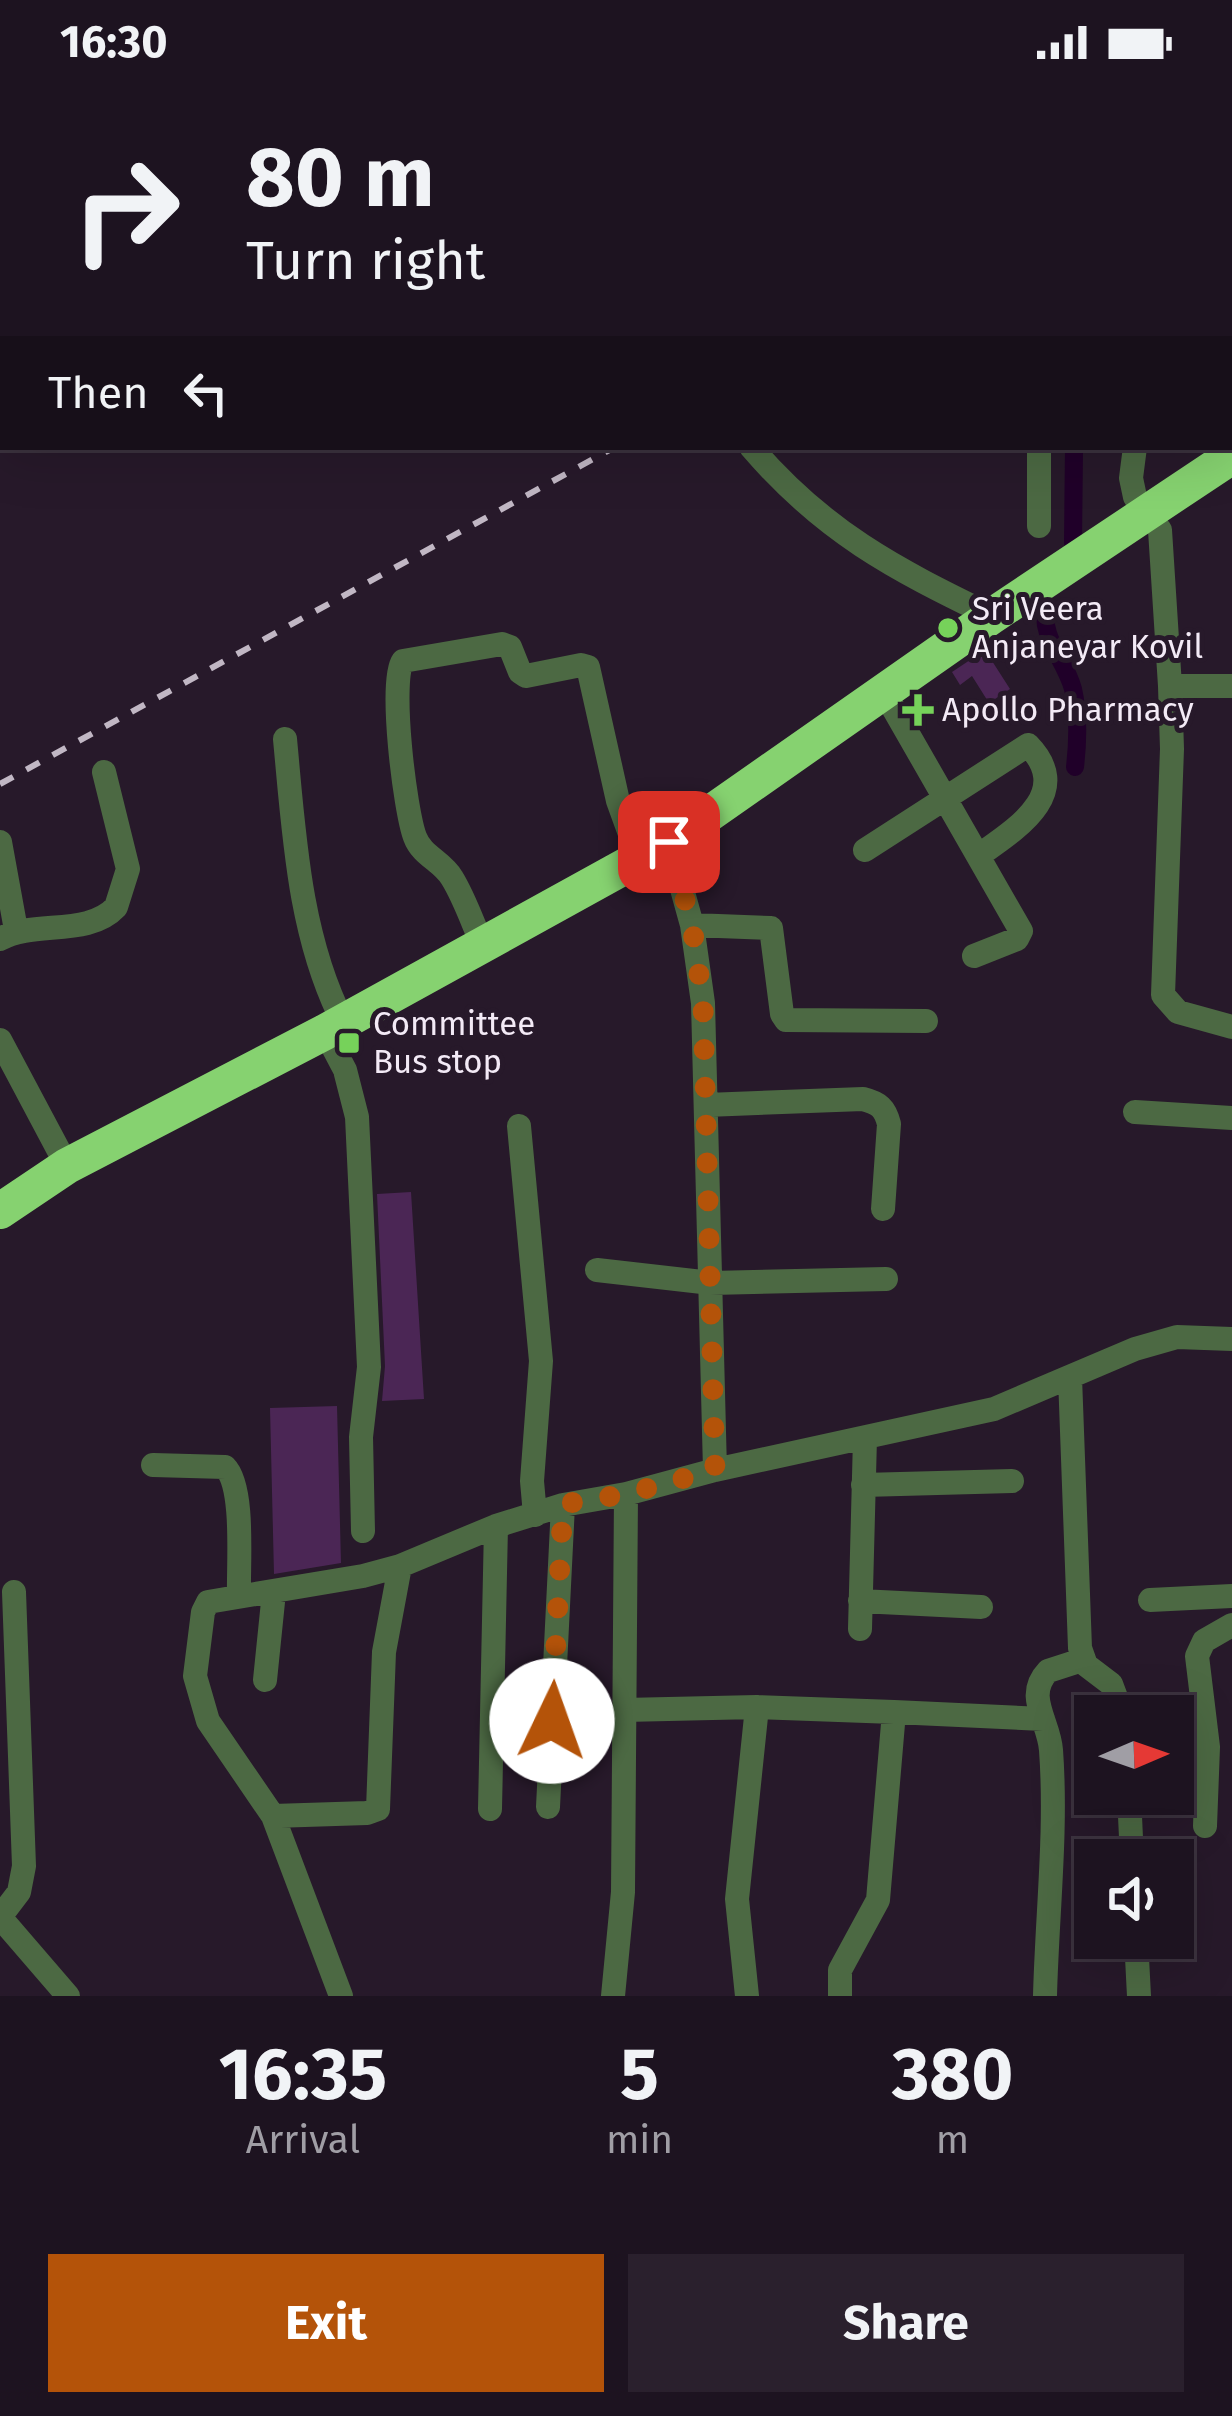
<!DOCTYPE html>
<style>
body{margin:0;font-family:"Fira Sans",sans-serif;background:#2a202d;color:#f1f3f6;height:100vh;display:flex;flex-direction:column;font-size:45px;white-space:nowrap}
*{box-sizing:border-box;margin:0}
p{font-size:39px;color:#a09ea5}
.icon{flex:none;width:66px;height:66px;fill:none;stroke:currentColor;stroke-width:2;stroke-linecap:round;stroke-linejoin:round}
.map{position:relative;height:1912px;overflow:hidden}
.drawer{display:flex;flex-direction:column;background:#1d1320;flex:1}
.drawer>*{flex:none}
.banner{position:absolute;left:0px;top:0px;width:1233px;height:366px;box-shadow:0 12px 48px #0002,0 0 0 3px #3b323e;background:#1d1320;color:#f1f3f6;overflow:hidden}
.needle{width:78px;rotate:88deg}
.buttons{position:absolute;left:1074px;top:1611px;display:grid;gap:24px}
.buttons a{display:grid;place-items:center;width:120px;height:120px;border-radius:0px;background:#1d1320;box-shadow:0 12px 48px #0002,0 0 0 3px #3b323e;font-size:60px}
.pin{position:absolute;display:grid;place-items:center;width:102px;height:102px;color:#fff;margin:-51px;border-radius:24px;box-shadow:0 6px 18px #0006}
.me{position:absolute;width:132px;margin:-66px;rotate:3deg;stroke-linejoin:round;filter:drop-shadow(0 0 9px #0008)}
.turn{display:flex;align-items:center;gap:42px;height:252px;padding:0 48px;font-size:54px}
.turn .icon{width:156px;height:156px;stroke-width:2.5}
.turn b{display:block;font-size:84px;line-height:102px}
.then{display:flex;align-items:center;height:114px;padding:0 48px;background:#0003;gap:24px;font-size:45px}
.eta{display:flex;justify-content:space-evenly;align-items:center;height:204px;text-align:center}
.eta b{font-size:72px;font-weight:700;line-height:84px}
.button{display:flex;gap:24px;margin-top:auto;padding:24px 48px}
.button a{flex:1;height:138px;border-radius:0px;background:#b45309;color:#fff;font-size:48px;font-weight:700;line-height:138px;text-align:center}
.button a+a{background:#2a202d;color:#f1f3f6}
.status{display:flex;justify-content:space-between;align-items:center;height:84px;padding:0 60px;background:#1d1320;direction:ltr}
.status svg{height:33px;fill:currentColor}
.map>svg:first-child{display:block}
</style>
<div class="status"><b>16:30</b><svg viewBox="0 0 49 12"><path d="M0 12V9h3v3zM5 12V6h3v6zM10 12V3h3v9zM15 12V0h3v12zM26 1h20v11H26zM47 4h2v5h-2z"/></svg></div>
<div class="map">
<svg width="1232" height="1912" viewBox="0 0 1232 1912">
<rect width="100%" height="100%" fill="#27192a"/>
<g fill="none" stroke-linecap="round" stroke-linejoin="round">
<!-- canal -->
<path stroke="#200029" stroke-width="18" d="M 1119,3 L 1119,0
M 1073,459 L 1074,363
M 1046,522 C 1040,554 1065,575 1073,605 C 1079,631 1078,657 1075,683"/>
</g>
<!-- building -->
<path fill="#4b2655" d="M 985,566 L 1010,605 L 989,619 L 972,592 L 960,601 L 952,588 Z
M 411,1108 L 424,1315 L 382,1317 L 385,1282 L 377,1110 Z
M 337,1322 L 341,1479 L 274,1490 L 270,1324 Z"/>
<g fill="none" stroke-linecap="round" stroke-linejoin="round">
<!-- minor -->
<path stroke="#4c6943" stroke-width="24" d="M 493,0 L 494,3
M 0,3 L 3,4
M 219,3 L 220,0
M 549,3 L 549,0
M 648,3 L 649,0
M 754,3 L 755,0
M 854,3 L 854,0
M 959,3 L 959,0
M 1055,3 L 1056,0
M 0,122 L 3,116
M 1230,216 L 1232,216
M 0,244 L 3,245
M 751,363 C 824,448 893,484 992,532
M 1135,363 L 1131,394 L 1135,413 L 1160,446 L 1170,602 L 1172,665 L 1163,911 L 1178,928 L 1232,943
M 1039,442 L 1039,363
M 1170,602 L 1232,602
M 884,608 L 1021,847 L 1017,855 L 974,872
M 285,655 C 294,750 299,852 343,938
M 0,758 L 16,846
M 669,758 L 692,841 L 703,919 L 715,1386
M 865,766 L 1028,661 C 1075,709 1016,745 978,772
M 692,841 L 771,844 L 782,930 L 786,936 L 926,937
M 0,855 C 34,836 88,853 116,823 L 128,785 L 104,688
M 483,862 C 473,840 465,815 452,794 C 442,777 422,772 415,753 C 405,727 389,596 403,577 L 502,560 L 510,563 L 520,588 L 526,592 L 581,581 L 588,583 L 618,717 L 639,775
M 325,948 L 345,986 L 357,1033 L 369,1283 L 361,1353 L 363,1447
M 0,956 L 67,1082
M 706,1021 L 863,1015 C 879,1019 885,1024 889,1040 L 883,1125
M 1135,1028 L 1232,1034
M 519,1042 L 541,1277 L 532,1397 L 535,1431
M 597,1186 L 711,1199 L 886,1195
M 1070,1293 L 1080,1564 L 1086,1581 L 1111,1600 L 1123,1632
M 153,1381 L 225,1383 C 245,1403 238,1482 239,1512
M 863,1401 L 1012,1397
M 1150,1516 L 1232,1512
M 860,1517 L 981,1523
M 860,1545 L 865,1354
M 265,1596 L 274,1508
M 624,1626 L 757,1623 L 894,1628 L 878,1816 L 840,1886 L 840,1912
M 894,1628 L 1043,1635
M 1129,1710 L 1132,1776
M 548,1723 L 563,1421
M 490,1725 L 496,1442
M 273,1732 L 367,1729 L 378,1725 L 384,1568 L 400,1482
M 1205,1742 L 1208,1663 L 1197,1572 L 1204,1557 L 1232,1541
M 0,1833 L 19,1808 L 24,1782 L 14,1508
M 0,1833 L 68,1912
M 1136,1854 L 1139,1912
M 341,1912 L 273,1732 L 208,1637 L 195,1592 L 203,1528 L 208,1518 L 363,1492 L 400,1482 L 496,1442 L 563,1421 L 626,1410 L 715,1386 L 994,1325 L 1135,1265 L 1177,1253 L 1232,1255
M 613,1912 L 623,1808 L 626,1410
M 747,1912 L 737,1815 L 757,1623
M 1045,1912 C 1047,1831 1057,1747 1051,1666 C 1049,1637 1024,1612 1048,1587 L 1082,1576"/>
<!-- highway -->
<path stroke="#86d270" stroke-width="36" d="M 0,1127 L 67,1082 L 325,948 L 669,758 L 992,532 L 1232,372"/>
<!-- rail -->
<path stroke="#c1b7c4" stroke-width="6" stroke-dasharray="15 15" stroke-linecap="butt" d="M 1230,25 L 1232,24
M 0,700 L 615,363"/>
</g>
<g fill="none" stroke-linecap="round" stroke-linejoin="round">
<!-- route -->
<path stroke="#b45309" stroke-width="21" stroke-dasharray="0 37.8" d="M 552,1637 L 563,1420 L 626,1410 L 715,1386 L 703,919 L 692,841 L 669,758"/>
</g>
<!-- markers -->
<g fill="#76d25a" stroke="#27192a" stroke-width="4.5">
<circle cx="948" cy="544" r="12"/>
<path d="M912 608h12v12h12v12h-12v12h-12v-12h-12v-12h12z"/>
<rect x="337" y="947" width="24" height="24" rx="6"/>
</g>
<g text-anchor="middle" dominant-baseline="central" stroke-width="10" stroke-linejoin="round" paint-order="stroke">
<!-- poi labels -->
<g font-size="33" fill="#f3eaf6" stroke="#27192a" text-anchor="start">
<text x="972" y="525">Sri Veera<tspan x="972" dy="38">Anjaneyar Kovil</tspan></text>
<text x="942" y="626">Apollo Pharmacy</text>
<text x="373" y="940">Committee<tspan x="373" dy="38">Bus stop</tspan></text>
</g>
</g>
</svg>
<div class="buttons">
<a><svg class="needle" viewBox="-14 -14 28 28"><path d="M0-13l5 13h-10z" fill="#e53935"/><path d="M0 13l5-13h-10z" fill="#a09ea5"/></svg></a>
<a><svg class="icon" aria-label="sound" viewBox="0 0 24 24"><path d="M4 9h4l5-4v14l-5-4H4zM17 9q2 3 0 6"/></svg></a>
</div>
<div class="pin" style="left:669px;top:758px;background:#d93025"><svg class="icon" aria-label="arrive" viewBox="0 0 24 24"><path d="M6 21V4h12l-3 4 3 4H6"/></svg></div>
<svg class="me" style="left:552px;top:1637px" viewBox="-20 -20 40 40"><circle r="19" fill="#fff"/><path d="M0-13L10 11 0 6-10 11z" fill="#b45309"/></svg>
<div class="banner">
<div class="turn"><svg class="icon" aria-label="right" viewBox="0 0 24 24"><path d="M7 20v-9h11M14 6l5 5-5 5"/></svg><div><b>80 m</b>Turn right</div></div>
<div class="then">Then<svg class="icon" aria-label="left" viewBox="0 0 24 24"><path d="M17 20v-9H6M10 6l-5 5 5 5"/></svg></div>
</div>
</div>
<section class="drawer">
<div class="eta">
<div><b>16:35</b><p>Arrival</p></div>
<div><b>5</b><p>min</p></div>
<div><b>380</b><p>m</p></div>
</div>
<div class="button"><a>Exit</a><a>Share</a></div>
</section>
